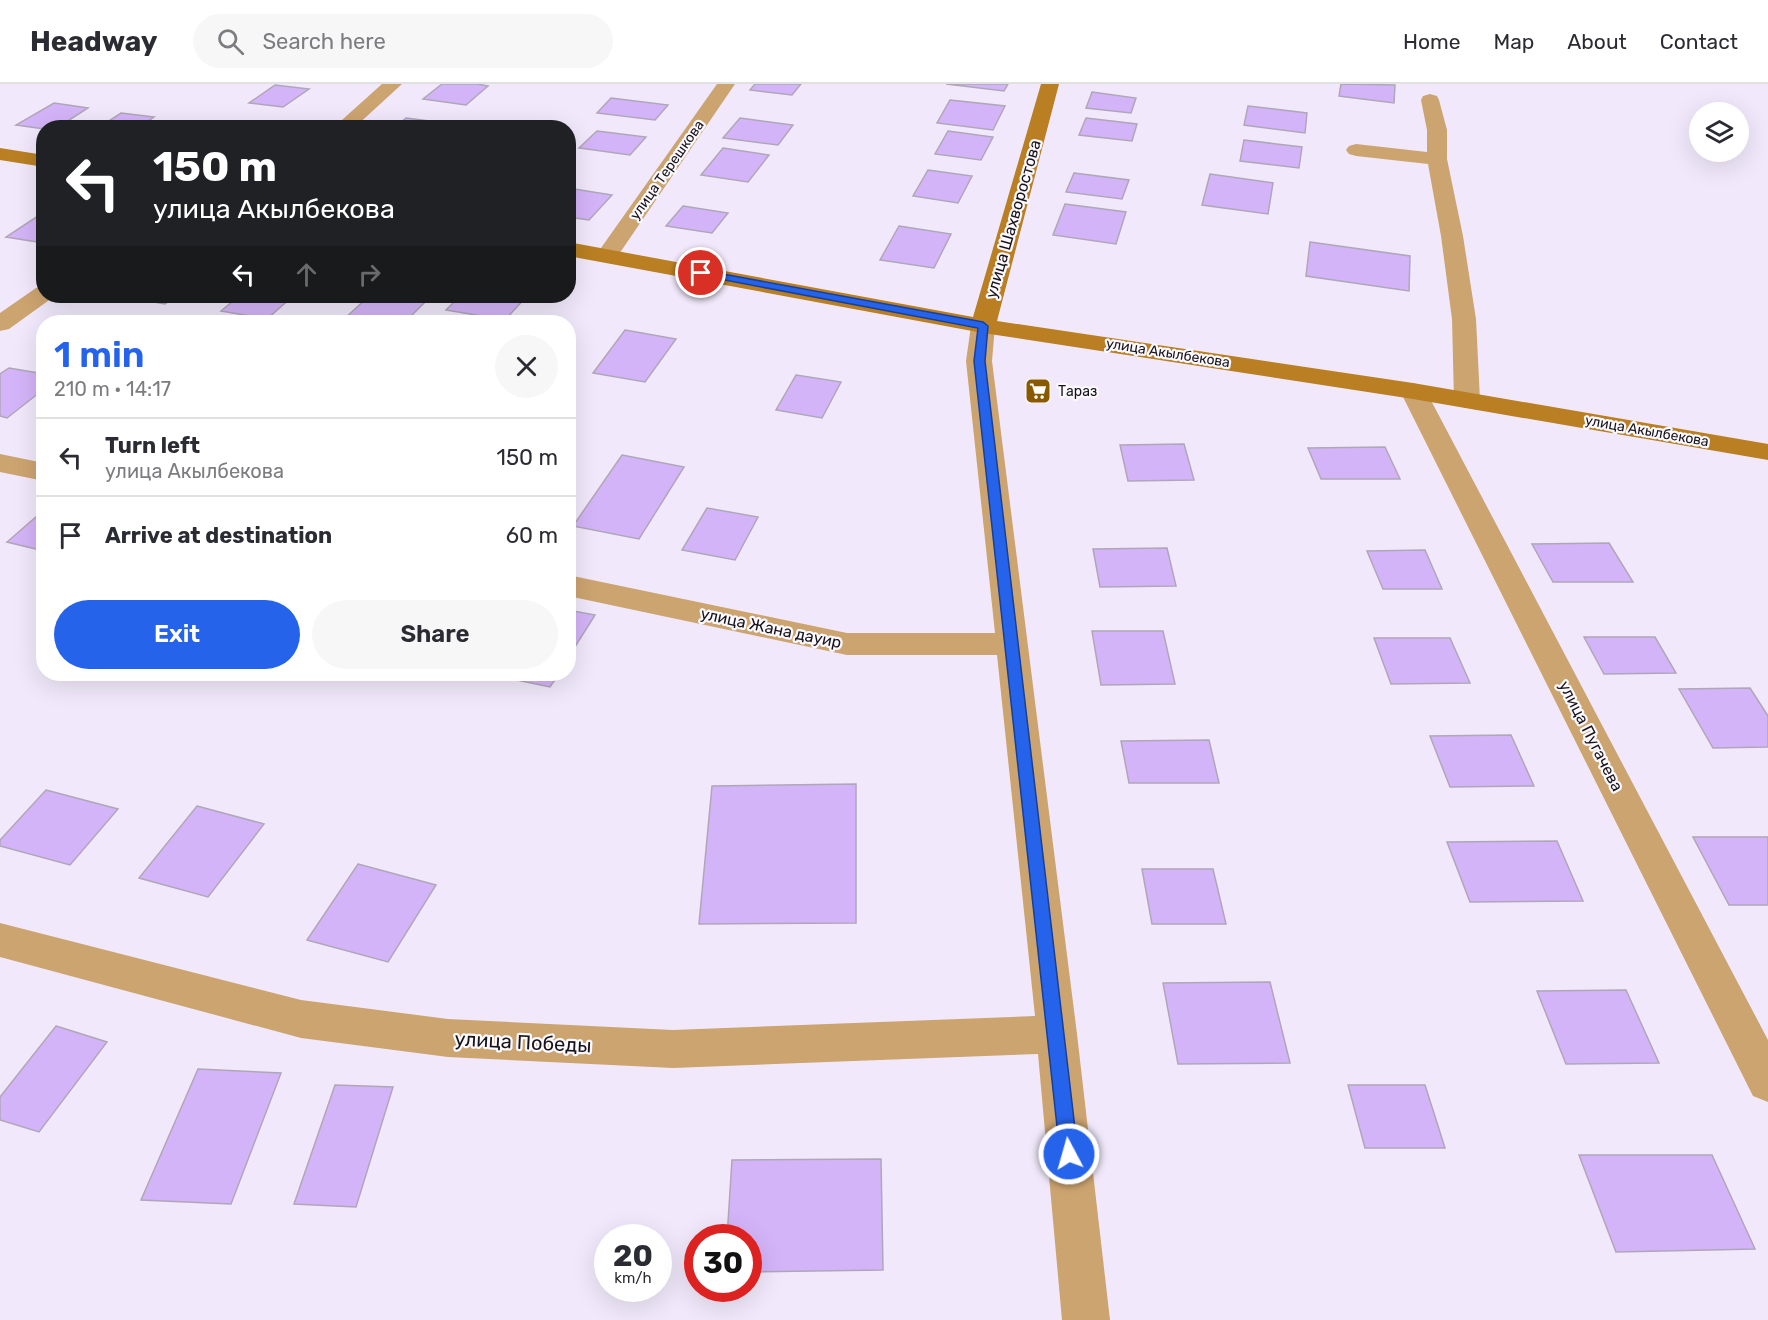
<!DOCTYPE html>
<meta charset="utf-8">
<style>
body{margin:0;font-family:Rubik,sans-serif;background:#f7f7f7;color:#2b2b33;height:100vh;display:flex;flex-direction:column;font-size:22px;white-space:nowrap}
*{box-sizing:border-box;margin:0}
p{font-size:20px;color:#7c7c81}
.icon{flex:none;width:33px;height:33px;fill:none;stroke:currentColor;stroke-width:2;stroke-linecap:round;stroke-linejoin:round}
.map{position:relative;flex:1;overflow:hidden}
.panel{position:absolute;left:36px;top:231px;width:540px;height:366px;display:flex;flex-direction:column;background:#fff;border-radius:24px;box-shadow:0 6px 24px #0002}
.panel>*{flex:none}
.hud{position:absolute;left:36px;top:36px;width:540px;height:183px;border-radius:24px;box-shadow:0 6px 24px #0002;background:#202124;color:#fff;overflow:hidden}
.tools{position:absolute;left:1689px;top:18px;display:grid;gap:12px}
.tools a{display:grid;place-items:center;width:60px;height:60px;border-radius:50%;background:#fff;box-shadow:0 6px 24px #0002;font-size:30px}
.speed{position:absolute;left:594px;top:1140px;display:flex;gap:12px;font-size:30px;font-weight:700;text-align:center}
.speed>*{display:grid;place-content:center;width:78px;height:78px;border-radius:50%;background:#fff;box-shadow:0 6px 24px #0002;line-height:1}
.speed small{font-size:15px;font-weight:400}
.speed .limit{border:9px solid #d22;background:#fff;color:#111}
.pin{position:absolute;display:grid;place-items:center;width:51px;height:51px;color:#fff;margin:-26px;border:3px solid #fff;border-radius:50%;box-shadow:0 2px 6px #0007}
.me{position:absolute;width:66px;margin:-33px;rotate:354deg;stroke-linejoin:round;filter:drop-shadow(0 0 4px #0008)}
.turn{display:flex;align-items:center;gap:21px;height:126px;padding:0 18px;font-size:27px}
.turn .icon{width:78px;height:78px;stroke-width:2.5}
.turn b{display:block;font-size:42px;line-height:51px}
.lanes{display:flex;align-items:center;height:57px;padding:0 18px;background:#0003;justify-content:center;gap:30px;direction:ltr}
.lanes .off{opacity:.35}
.round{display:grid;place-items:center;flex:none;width:63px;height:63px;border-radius:32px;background:#f7f7f7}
.headline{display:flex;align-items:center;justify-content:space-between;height:102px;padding:0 18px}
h1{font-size:36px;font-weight:600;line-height:45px;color:#2563eb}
.primary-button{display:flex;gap:12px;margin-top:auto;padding:12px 18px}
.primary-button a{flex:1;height:69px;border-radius:36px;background:#2563eb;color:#fff;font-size:24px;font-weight:600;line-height:69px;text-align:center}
.primary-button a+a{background:#f7f7f7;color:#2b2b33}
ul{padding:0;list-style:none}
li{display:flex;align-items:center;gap:18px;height:78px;padding:0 18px;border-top:2px solid #e1e1e2}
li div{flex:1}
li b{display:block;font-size:22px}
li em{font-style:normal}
header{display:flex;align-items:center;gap:36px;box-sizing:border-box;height:84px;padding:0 30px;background:#fff;border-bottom:2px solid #e1e1e2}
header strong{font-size:28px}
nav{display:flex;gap:33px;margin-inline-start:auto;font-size:21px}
.search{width:420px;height:54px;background:#f7f7f7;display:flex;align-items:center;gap:15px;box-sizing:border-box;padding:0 21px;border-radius:33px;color:#7c7c81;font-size:22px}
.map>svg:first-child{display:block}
</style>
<header>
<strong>Headway</strong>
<div class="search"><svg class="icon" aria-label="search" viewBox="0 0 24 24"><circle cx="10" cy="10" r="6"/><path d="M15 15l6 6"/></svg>Search here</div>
<nav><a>Home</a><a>Map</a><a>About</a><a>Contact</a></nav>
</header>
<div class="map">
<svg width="1768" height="1236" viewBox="0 0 1768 1236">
<rect width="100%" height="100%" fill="#f1e9fb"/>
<!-- building -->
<path fill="#d4b4f8" stroke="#afa7b8" stroke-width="1.5" d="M 442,0 L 477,0 L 488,2 L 466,21 L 423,15 Z
M 755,0 L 801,0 L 792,11 L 750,6 Z
M 946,0 L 1008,0 L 1004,7 Z
M 1341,0 L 1395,1 L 1394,19 L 1339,12 Z
M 275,1 L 309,5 L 283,23 L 249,19 Z
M 1092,8 L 1136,14 L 1131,29 L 1086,24 Z
M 611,14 L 668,21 L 655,36 L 597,29 Z
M 950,16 L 1005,22 L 993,46 L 937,39 Z
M 54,19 L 88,24 L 57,44 L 44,44 L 44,45 L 16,41 Z
M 1248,22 L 1307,29 L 1305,49 L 1244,41 Z
M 121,29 L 154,33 L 138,44 L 98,44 Z
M 406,34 L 454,40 L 450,44 L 394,44 Z
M 740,34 L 793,41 L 778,61 L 723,54 Z
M 1086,34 L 1137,40 L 1132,57 L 1079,51 Z
M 597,47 L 646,53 L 630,71 L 579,64 Z
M 948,47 L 993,53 L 981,76 L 935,70 Z
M 1244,56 L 1302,63 L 1299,84 L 1240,77 Z
M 723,64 L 769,71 L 748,98 L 701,91 Z
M 928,86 L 972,92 L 958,119 L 913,112 Z
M 1074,89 L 1129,96 L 1122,115 L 1066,108 Z
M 1210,90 L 1273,99 L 1268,130 L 1202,121 Z
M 568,104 L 612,111 L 589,136 L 568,133 Z
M 1065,120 L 1126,128 L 1116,160 L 1053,151 Z
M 683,122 L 728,129 L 712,149 L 666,142 Z
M 44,128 L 44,159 L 6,153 Z
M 899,142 L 951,150 L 934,184 L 880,176 Z
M 1310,158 L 1410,172 L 1409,207 L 1306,192 Z
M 127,212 L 176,212 L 165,220 L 125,213 Z
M 239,212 L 293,212 L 267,235 L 221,227 Z
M 369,212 L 393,212 L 426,217 L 405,238 L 341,238 Z
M 460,212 L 527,212 L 505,236 L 446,226 Z
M 625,246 L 676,255 L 645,298 L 593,289 Z
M 9,284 L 44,290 L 44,305 L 7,334 L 0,332 L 0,290 Z
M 796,291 L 841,298 L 822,334 L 776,326 Z
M 1184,360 L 1194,396 L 1128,397 L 1120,361 Z
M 1385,363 L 1400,395 L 1321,395 L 1308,364 Z
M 622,371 L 684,383 L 639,455 L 573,442 Z
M 707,424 L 758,433 L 735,476 L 682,466 Z
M 44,426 L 44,467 L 7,458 Z
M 1609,459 L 1633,498 L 1553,498 L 1532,460 Z
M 1167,464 L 1176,502 L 1100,503 L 1093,465 Z
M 1425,466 L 1442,505 L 1383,505 L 1367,467 Z
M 568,526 L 595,531 L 568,574 Z
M 1092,547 L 1163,547 L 1175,600 L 1101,601 Z
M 1584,553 L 1655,553 L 1676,589 L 1604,590 Z
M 1374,554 L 1450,554 L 1470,599 L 1391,600 Z
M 488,590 L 559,590 L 550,603 Z
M 1750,604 L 1768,632 L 1768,663 L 1713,664 L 1679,605 Z
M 1511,651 L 1534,702 L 1450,703 L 1430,652 Z
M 1209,656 L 1219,699 L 1129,699 L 1121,657 Z
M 856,700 L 856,839 L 699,840 L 712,702 Z
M 46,706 L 118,725 L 70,781 L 0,762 L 0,756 Z
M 197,722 L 264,740 L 208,813 L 139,794 Z
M 1693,753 L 1768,753 L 1768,821 L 1729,821 Z
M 1557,757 L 1583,817 L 1470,818 L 1447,758 Z
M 358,780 L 436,801 L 388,878 L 307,856 Z
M 1142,785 L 1213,785 L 1226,840 L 1152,840 Z
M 1270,898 L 1290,979 L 1178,980 L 1163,899 Z
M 1626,906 L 1659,979 L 1566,980 L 1537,907 Z
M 56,942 L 107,958 L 39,1048 L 0,1036 L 0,1013 Z
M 198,985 L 281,989 L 231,1120 L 141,1116 Z
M 335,1001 L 393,1003 L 356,1123 L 294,1120 Z
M 1348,1001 L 1425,1001 L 1445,1064 L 1365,1064 Z
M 1579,1071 L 1712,1071 L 1755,1165 L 1616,1168 Z
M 881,1075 L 883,1186 L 748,1188 L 748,1154 L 727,1154 L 732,1076 Z"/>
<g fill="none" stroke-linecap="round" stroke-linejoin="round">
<!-- street -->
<path fill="#cca470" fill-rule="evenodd" d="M 382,0 L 402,0 L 354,44 L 333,44 Z
M 717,0 L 735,0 L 615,176 L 607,178 L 599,176 L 596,171 Z
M 1430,10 L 1437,12 L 1439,16 L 1447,46 L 1447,75 L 1463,152 L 1476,235 L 1480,316 L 1476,322 L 1467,324 L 1458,322 L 1454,316 L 1452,235 L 1441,152 L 1428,80 L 1356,72 L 1349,70 L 1346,66 L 1349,62 L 1356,60 L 1427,68 L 1427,46 L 1421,16 L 1423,12 Z
M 44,202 L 44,212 L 54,212 L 52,214 L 9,245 L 0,247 L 0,229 L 36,204 Z
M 983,235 L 992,237 L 995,242 L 992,277 L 1077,950 L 1110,1236 L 1062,1236 L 1038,970 L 673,984 L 448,973 L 301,954 L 0,873 L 0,839 L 301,916 L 448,935 L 673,946 L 1035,932 L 997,571 L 847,571 L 568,512 L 568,491 L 847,549 L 995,549 L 966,277 L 971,242 L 974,237 Z
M 1413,299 L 1422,302 L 1426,307 L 1768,956 L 1768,1018 L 1753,1012 L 1400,307 L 1404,302 Z
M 0,370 L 44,379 L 44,397 L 0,388 Z"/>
<!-- secondary -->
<path fill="#b97f22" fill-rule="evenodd" d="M 1041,0 L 1059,0 L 997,237 L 1413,299 L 1768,360 L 1768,376 L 1413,315 L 983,249 L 568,172 L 568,158 L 973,233 Z
M 0,64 L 44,71 L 44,83 L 0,76 Z"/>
</g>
<!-- route -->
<path fill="#2563eb" stroke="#184099" stroke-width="1.5" d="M 701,186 L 983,238 L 988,242 L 985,277 L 1078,1070 L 1076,1076 L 1069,1078 L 1063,1076 L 1060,1070 L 974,277 L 978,244 L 698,191 L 698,187 Z"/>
<!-- icons -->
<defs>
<g id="supermarket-square" transform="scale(1.35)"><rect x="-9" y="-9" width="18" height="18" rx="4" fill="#895900" stroke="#fbf9fd"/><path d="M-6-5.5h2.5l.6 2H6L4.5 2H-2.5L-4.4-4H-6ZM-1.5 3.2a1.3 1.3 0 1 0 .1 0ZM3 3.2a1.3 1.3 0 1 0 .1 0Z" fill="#fff"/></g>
</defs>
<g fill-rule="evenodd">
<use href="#supermarket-square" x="1038" y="307"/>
</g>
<g text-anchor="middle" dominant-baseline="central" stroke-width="4.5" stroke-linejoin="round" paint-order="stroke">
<!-- far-street labels -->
<g font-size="14" fill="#161319" stroke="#fbf9fd">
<text transform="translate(667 86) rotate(-55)">улица Терешкова</text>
<text transform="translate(1168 269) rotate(9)">улица Акылбекова</text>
<text transform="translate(1647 347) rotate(10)">улица Акылбекова</text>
</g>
<!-- far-poi labels -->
<g font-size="14" fill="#161319" stroke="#fbf9fd" text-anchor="start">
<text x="1058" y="307">Тараз</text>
</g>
<!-- street labels -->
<g font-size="16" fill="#161319" stroke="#fbf9fd">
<text transform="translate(1013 135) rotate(-74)">улица Шахворостова</text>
<text transform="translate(771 544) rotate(12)">улица Жана дауир</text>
<text transform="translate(1591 652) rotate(63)">улица Пугачева</text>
</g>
<!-- near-street labels -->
<g font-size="20" fill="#161319" stroke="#fbf9fd">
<text transform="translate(523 958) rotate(3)">улица Победы</text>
</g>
</g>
</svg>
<div class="tools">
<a><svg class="icon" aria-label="layers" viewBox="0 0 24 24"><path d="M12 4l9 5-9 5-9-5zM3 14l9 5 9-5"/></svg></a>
</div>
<div class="speed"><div>20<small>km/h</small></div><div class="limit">30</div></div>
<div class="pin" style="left:701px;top:189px;background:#d93025"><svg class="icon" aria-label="arrive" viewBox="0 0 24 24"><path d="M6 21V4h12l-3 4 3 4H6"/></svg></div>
<svg class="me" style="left:1069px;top:1070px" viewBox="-20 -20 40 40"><circle r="17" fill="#2563eb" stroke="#fff" stroke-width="3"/><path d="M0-11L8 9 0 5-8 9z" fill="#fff"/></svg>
<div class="hud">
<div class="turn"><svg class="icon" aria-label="left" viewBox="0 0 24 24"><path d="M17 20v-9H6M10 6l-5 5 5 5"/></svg><div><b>150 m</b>улица Акылбекова</div></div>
<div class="lanes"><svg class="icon" aria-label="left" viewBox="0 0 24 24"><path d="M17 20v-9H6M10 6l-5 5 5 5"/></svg><svg class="icon off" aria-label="ahead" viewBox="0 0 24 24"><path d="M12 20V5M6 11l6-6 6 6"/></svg><svg class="icon off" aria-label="right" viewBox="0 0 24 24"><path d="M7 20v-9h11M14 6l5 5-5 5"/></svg></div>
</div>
<section class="panel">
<div class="headline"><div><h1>1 min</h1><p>210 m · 14:17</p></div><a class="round"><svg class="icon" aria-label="close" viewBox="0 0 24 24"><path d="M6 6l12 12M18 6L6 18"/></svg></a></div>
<ul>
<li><svg class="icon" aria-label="left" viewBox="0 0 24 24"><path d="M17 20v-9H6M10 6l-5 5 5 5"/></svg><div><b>Turn left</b><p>улица Акылбекова</p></div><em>150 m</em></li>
<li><svg class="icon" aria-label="arrive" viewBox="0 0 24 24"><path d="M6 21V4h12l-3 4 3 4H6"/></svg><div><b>Arrive at destination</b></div><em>60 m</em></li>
</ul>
<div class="primary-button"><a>Exit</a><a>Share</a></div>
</section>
</div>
